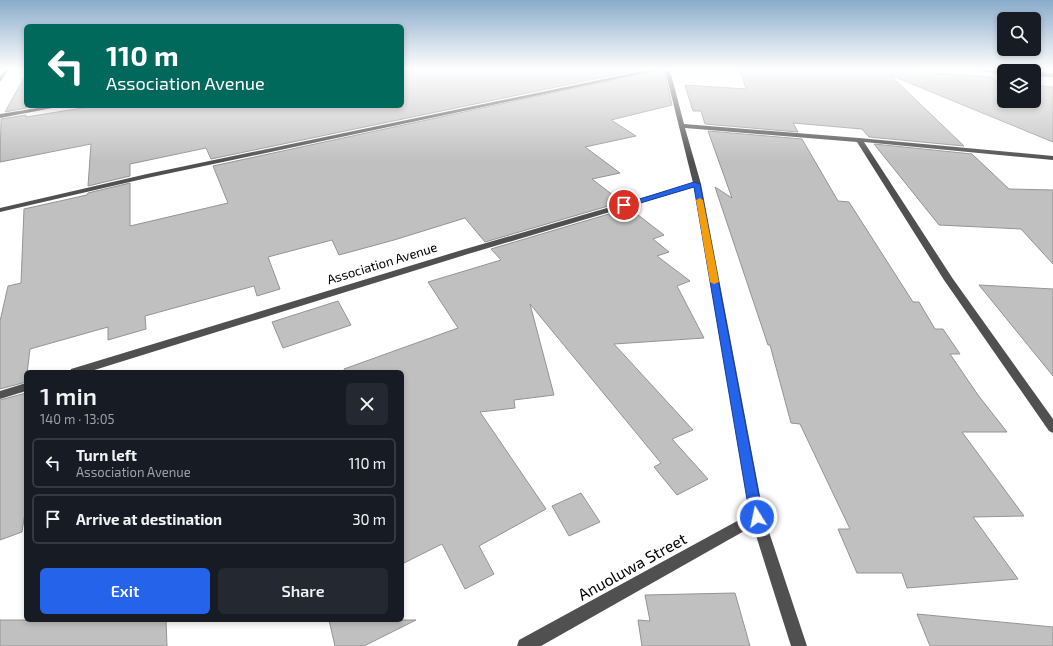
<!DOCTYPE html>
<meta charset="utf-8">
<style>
body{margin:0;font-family:"Exo 2",sans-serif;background:#242831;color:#f1f3f6;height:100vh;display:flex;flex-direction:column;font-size:15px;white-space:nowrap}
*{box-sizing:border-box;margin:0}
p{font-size:13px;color:#9ea1a6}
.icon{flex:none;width:22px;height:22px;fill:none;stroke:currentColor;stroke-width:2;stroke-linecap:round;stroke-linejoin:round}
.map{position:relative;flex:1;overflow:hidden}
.panel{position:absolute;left:24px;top:370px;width:380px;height:252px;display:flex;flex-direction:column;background:#171b24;border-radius:6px;box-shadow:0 2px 6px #0003}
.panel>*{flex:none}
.guide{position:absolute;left:24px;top:24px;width:380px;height:84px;border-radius:6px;box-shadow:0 2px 6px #0003;background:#00695c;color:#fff;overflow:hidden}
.fabs{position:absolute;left:997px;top:12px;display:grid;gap:8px}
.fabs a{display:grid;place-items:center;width:44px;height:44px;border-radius:6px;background:#171b24;box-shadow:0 2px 6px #0003;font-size:20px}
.pin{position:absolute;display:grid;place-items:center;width:34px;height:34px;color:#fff;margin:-17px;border:2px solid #fff;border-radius:50%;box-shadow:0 1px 4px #0007}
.me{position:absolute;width:44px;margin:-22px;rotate:350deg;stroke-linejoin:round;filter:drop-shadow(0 0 3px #0008)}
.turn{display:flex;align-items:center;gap:14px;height:84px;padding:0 16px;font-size:18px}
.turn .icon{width:52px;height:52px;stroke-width:2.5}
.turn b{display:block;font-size:28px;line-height:34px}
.round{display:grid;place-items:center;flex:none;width:42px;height:42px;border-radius:6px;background:#242831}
.headline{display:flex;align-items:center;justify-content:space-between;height:68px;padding:0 16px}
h1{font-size:24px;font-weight:600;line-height:30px}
.action{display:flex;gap:8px;margin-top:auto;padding:8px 16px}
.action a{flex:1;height:46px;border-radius:6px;background:#2563eb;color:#fff;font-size:16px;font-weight:600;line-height:46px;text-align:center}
.action a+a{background:#242831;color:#f1f3f6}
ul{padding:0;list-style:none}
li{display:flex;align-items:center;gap:12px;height:50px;margin:0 8px 6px;padding:0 8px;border:2px solid #363941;border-radius:6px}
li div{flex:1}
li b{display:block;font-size:15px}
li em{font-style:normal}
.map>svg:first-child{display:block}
</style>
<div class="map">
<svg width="1053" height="646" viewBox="0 0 1053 646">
<rect width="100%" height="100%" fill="#fff"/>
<!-- building -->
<path fill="#c0c0c0" stroke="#949494" d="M 402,70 L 638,70 L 211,159 L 206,148 L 130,164 L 130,176 L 88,186 L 91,144 L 0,162 L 1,119 L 26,115 L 26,117 L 95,106 L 402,106 Z
M 659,70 L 664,70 L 672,105 L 611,120 L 636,136 L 585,147 L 620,173 L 592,179 L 622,202 L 485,242 L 465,218 L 394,240 L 339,255 L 332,240 L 268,257 L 280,289 L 257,296 L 254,286 L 145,316 L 146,329 L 108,340 L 108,327 L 30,349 L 26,382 L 0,389 L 0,321 L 8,286 L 21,283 L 24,209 L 87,195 L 88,193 L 130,183 L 130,226 L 228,203 L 213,166 Z
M 740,70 L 884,70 L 889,75 L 890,70 L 992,77 L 998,82 L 1004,83 L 1004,101 L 1034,101 L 1034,85 L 1053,87 L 1053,142 L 890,75 L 964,146 L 869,137 L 862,129 L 793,123 L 798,132 L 705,124 L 701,111 L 693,111 L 685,85 L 746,89 Z
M 26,74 L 26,108 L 5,112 Z
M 708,131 L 802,139 L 838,201 L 849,202 L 913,302 L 919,302 L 935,329 L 943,329 L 960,354 L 950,354 L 978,395 L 1007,432 L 962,432 L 1024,516 L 973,517 L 1018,579 L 907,588 L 902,573 L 857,573 L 838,529 L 850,529 L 800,424 L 791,423 L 770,345 L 768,345 L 715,187 L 732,198 Z
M 874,144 L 972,154 L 1009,189 L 1053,190 L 1053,264 L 1021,229 L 939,225 Z
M 629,208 L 664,235 L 653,239 L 669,252 L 657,256 L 690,281 L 677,286 L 704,338 L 614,344 L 693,430 L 672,439 L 708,479 L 677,495 L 654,467 L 661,463 L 530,304 L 554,395 L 514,400 L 515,408 L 480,412 L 546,509 L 479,546 L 494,574 L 465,589 L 442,544 L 402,564 L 402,372 L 345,372 L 344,369 L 458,328 L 428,282 L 501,260 L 491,249 Z
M 979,285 L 1053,289 L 1053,376 Z
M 338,301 L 351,325 L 283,348 L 272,322 Z
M 26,393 L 26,506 L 22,532 L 0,540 L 0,400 Z
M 581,493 L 600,522 L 569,536 L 552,506 Z
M 735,593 L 750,646 L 642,646 L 638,620 L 650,621 L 645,595 Z
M 917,614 L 1053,627 L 1053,646 L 930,646 Z
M 0,620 L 166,620 L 167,646 L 0,646 Z
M 329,620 L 416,620 L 364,646 L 335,646 Z"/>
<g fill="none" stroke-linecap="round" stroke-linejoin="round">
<!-- minor -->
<path fill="#505050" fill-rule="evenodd" d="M 4,70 L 9,70 L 0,82 L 0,76 Z
M 647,70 L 658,70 L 147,178 L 0,212 L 0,208 L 147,174 Z
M 665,70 L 670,70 L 684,124 L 859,138 L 1053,156 L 1053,160 L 864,142 L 953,279 L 1053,419 L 1053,433 L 1049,431 L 944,280 L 857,142 L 685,128 L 701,184 L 764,517 L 807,646 L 791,646 L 753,526 L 541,646 L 517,646 L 519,640 L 750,514 L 694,187 L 468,254 L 88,372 L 70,372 L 71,369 L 462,250 L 693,183 Z
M 968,70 L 1003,70 L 1006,71 L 1004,71 L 1004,74 Z
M 1034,72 L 1053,73 L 1053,77 L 1034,76 Z
M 50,106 L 63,106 L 0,118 L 0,114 Z
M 26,383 L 26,391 L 0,399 L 0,391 Z"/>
</g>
<!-- sky -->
<linearGradient id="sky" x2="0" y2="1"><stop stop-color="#8aabca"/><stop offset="0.43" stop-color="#fff"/><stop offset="1" stop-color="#fff" stop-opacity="0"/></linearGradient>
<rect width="1053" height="161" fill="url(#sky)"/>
<!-- route -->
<path fill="#2563eb" stroke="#184099" d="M 694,182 L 700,184 L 763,517 L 761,521 L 757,523 L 752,521 L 750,517 L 694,187 L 627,207 L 621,205 Z"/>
<!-- slow -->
<path fill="#f59e0b" d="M 700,198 L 703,200 L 719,282 L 714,284 L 710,282 L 696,200 Z"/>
<g text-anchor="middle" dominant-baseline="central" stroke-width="3.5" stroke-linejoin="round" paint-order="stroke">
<!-- street labels -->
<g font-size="13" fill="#000" stroke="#fff">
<text transform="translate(382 263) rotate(-17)">Association Avenue</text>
</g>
<!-- near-street labels -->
<g font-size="16" fill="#000" stroke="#fff">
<text transform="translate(632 566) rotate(-29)">Anuoluwa Street</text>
</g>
</g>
</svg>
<div class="fabs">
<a><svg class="icon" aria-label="search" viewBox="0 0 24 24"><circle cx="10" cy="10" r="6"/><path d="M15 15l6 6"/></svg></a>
<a><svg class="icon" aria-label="layers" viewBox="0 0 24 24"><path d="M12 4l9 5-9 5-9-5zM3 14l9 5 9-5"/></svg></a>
</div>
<div class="pin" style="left:624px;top:205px;background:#d93025"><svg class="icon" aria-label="arrive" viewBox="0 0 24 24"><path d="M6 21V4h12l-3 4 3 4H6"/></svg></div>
<svg class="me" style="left:757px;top:517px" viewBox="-20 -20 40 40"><circle r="17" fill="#2563eb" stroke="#fff" stroke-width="3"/><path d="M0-11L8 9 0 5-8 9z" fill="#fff"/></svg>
<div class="guide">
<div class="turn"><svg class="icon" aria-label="left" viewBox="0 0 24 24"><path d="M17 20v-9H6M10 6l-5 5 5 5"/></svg><div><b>110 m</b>Association Avenue</div></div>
</div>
<section class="panel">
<div class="headline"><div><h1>1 min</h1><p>140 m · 13:05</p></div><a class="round"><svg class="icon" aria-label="close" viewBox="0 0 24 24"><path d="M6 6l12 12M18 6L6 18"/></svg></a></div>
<ul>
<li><svg class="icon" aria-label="left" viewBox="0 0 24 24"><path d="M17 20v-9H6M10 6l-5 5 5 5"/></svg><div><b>Turn left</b><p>Association Avenue</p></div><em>110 m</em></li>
<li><svg class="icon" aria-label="arrive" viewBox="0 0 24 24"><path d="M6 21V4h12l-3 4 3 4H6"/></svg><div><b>Arrive at destination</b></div><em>30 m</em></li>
</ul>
<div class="action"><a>Exit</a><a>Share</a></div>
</section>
</div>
